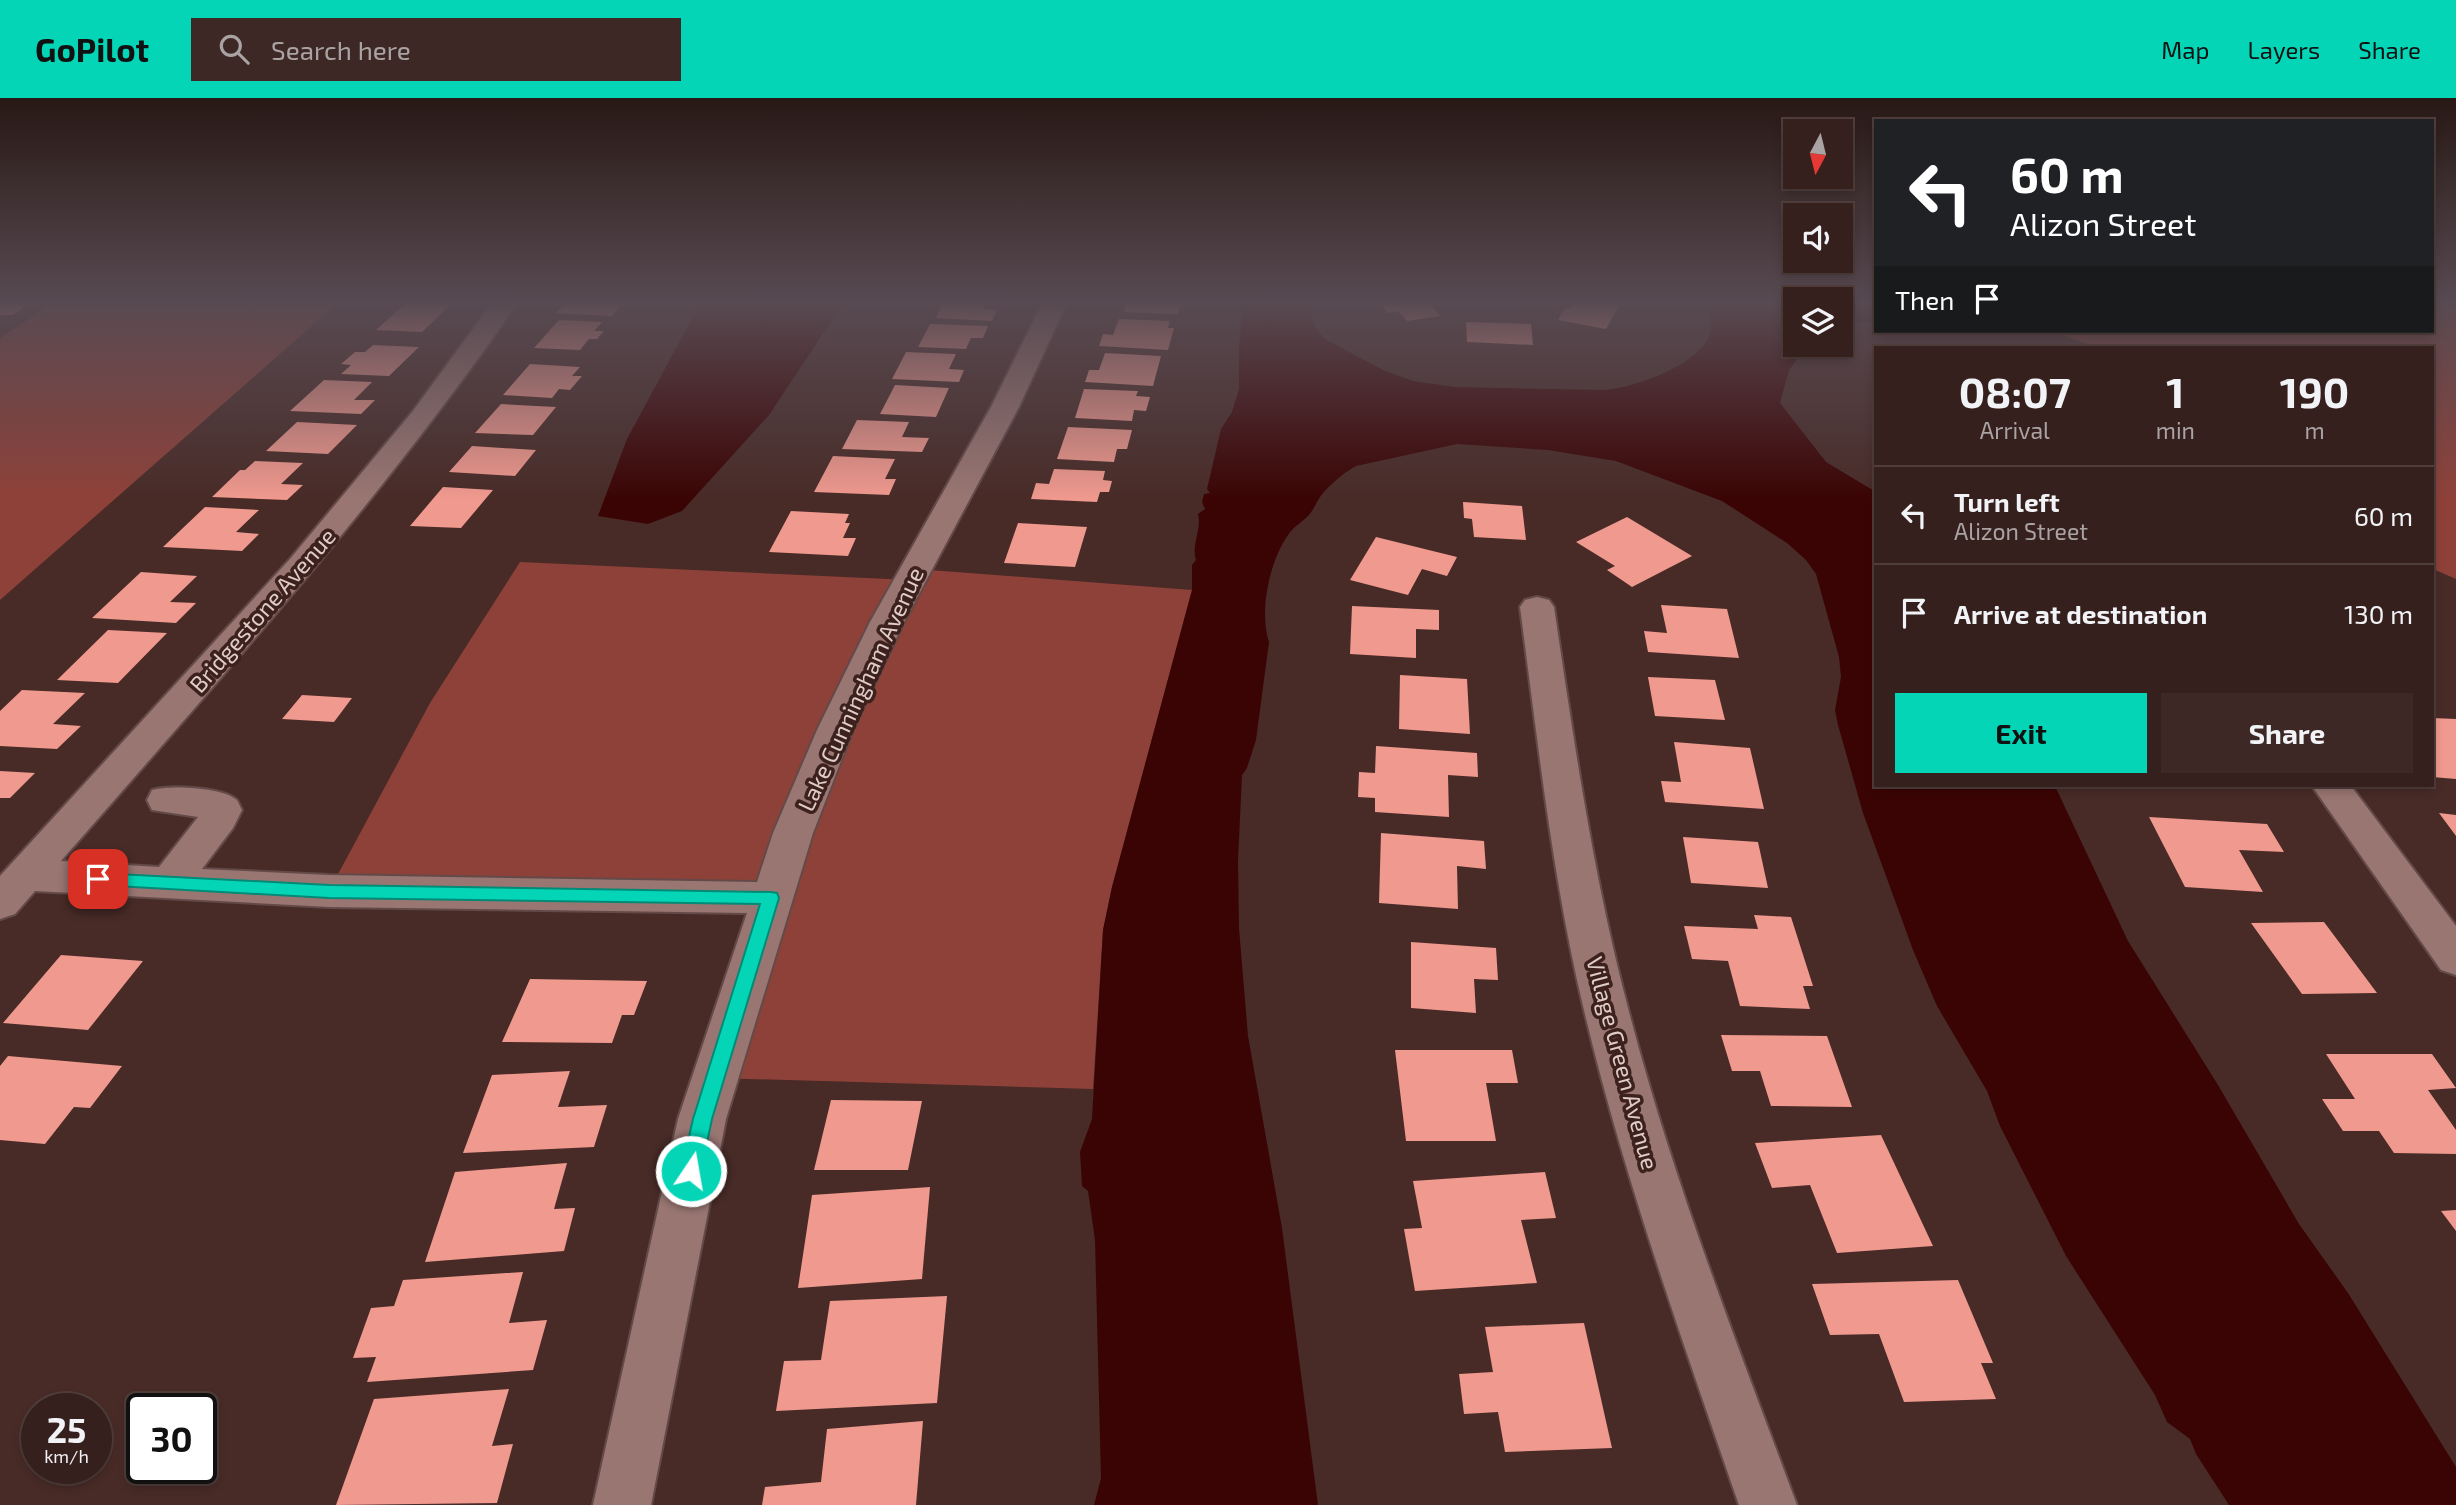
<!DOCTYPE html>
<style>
body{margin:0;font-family:"Exo 2",sans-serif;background:#3d2826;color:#f1f3f6;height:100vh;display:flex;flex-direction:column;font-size:26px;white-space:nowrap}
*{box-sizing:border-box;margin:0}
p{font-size:23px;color:#aaa3a4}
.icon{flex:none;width:38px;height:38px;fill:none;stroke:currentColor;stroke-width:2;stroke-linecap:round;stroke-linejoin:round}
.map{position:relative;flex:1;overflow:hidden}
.drawer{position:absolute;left:1874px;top:248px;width:560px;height:441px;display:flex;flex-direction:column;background:#36201d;border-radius:0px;box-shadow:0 4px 10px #0003,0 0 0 2px #503e3b}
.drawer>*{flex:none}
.banner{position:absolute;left:1874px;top:21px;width:560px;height:214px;border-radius:0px;box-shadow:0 4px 10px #0003,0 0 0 2px #503e3b;background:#202124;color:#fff;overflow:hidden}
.needle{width:46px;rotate:187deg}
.fabs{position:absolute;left:1783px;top:21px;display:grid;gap:14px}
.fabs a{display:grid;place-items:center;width:70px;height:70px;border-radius:0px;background:#36201d;box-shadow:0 4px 10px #0003,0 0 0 2px #503e3b;font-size:35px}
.speed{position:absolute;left:21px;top:1295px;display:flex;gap:14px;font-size:35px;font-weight:700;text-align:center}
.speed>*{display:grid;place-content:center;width:91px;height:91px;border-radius:50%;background:#36201d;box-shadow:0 4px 10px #0003,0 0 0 2px #503e3b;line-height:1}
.speed small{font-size:18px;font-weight:400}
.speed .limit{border:4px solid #111;border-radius:10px;background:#fff;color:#111}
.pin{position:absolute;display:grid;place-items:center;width:60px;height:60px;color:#fff;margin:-30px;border-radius:14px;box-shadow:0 4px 10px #0006}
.me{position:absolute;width:77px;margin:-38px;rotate:12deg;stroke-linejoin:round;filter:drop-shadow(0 0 5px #0008)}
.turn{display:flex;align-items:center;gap:24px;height:147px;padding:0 21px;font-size:32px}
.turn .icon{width:91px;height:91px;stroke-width:2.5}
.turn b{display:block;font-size:49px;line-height:60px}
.then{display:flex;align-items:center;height:66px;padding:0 21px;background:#0003;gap:14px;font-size:26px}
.eta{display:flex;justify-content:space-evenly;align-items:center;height:119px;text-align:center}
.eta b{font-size:42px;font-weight:700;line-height:49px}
.primary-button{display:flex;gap:14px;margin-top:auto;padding:14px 21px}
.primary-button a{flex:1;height:80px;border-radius:0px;background:#04d5b6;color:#111;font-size:28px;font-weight:700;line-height:80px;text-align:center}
.primary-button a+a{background:#3d2826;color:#f1f3f6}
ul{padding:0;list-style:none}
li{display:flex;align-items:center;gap:21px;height:98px;padding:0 21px;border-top:2px solid #503e3b}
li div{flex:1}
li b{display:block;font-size:26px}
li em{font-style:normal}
header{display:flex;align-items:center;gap:42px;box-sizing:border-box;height:98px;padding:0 35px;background:#04d5b6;color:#111}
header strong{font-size:33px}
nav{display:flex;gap:38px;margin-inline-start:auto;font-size:24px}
.search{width:490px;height:63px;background:#3d2826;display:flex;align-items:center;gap:18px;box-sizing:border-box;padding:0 24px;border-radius:0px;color:#aaa3a4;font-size:26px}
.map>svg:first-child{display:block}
</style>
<header>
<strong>GoPilot</strong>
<div class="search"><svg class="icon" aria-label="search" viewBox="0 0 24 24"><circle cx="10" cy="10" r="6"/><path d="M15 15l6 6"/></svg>Search here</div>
<nav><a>Map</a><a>Layers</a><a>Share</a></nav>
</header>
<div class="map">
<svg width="2456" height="1407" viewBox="0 0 2456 1407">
<rect width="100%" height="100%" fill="#482b27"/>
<!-- forest -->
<path fill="#8e4139" d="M 55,204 L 339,204 L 0,502 L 0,240 Z
M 2433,204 L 2456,204 L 2456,481 L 2433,471 L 2432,250 L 2099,250 L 2052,233 L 2432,233 Z
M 520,464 L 910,482 L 916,471 L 1192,492 L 1112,789 L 1103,832 L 1093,991 L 715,980 L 770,801 L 329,793 L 430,605 Z"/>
<!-- water -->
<path fill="#3b0404" d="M 701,204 L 844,204 L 769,317 L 682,413 L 648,426 L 598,418 L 627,341 Z
M 1244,204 L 1307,204 L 1316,231 L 1325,241 L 1383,272 L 1413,283 L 1455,289 L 1604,292 C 1633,290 1706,266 1711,231 C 1712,223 1709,212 1706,204 L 1795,204 L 1796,247 L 1808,247 L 1789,272 L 1780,305 L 1826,364 L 1876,394 L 1876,688 L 2055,688 L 2128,843 L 2218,987 L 2299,1126 L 2348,1195 L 2456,1369 L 2456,1407 L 2229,1407 L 2196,1356 L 2190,1341 L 2167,1324 L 2155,1297 L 2066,1158 L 2000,1028 L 1987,993 L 1937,908 L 1913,852 L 1863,715 L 1838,627 L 1835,612 L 1841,579 L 1839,559 L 1816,476 L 1806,462 L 1787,445 L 1722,403 L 1616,363 L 1548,352 L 1457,346 L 1356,368 C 1343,375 1332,385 1323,395 C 1317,402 1314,412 1308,418 C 1301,425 1293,429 1288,437 C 1269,464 1259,514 1269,544 L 1256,642 L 1247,670 L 1242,677 L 1238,763 L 1239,830 L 1248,938 L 1282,1130 L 1318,1407 L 1094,1407 L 1101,1380 L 1095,1142 L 1088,1093 L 1082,1088 L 1080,1054 L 1092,1021 L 1103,832 L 1112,789 L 1192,492 L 1192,467 L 1196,462 C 1191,447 1202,431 1198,416 L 1205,411 L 1202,404 L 1204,396 L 1210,395 L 1207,391 L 1221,331 L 1232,314 L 1239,291 L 1239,247 Z
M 1841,204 L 1876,204 L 1876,224 L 1855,225 L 1841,230 Z"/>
<!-- building -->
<path fill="#f0998e" d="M 0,204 L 25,204 L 19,208 L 26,208 L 13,217 L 0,217 Z
M 566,204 L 574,205 L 623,204 L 612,218 L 556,215 Z
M 944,204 L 986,204 L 983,211 L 997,212 L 992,223 L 936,220 Z
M 1127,204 L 1181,204 L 1178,216 L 1124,214 Z
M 1379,204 L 1427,204 L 1441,218 L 1407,223 L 1398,213 L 1388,215 Z
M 1574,204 L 1621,204 L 1606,231 L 1558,222 L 1565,210 L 1570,211 Z
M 406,205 L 450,207 L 422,234 L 376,232 Z
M 1119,221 L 1170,223 L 1168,230 L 1174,230 L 1168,252 L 1099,248 L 1103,236 L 1113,237 Z
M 559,222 L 602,224 L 594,233 L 604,233 L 597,241 L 589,241 L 580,252 L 534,250 Z
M 1466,224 L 1531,226 L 1533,247 L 1467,244 Z
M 930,226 L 988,228 L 983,240 L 971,240 L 966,251 L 918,249 Z
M 373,247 L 419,249 L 389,278 L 341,276 L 351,267 L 341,266 L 355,254 L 365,254 Z
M 906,254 L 956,256 L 949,271 L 964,272 L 959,284 L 892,281 Z
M 1105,255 L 1161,258 L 1153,288 L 1085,284 L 1089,272 L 1099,272 Z
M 530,266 L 580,269 L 572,278 L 582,278 L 570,292 L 559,291 L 552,300 L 503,297 Z
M 324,282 L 372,284 L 354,302 L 375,302 L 361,316 L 290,313 Z
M 895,287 L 949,290 L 936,319 L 880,316 Z
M 1084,291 L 1138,293 L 1136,298 L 1150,299 L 1146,313 L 1134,312 L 1132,323 L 1075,320 Z
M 501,306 L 556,309 L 533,337 L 475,335 Z
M 857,322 L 909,324 L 902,339 L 929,340 L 922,354 L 842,351 Z
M 297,324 L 357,327 L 328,356 L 266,353 Z
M 1068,329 L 1132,332 L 1127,351 L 1117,351 L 1114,364 L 1057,361 Z
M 472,348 L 536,352 L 515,378 L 449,374 Z
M 833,358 L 895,361 L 885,381 L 896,381 L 889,397 L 814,394 Z
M 255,363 L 303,365 L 281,386 L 303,387 L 287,402 L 212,399 L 240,372 L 245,372 Z
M 1054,371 L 1105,373 L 1103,382 L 1112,383 L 1109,394 L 1100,394 L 1097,404 L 1031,401 L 1036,385 L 1049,386 Z
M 443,389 L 493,392 L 461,430 L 410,428 Z
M 1463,404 L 1522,408 L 1526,442 L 1474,439 L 1472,421 L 1464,420 Z
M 205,409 L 259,412 L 236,434 L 259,436 L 242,453 L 163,449 Z
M 791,413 L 849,416 L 845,425 L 850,425 L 843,440 L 856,440 L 848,458 L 769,454 Z
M 1627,419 L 1692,458 L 1632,489 L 1607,472 L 1615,468 L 1576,444 Z
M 1018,425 L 1087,429 L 1075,469 L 1004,465 Z
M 1376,439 L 1457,459 L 1447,478 L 1422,471 L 1408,497 L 1350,482 Z
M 141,474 L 197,478 L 170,504 L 196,505 L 176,525 L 92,520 Z
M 1661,507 L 1727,511 L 1739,560 L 1648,554 L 1644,533 L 1667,535 Z
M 1352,508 L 1439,512 L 1439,532 L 1416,531 L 1416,560 L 1350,556 Z
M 108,532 L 167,535 L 118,585 L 57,582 Z
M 1400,577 L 1467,581 L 1470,636 L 1399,631 Z
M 1648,579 L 1715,582 L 1725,622 L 1655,618 Z
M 22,592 L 85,595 L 53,626 L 81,628 L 57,651 L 0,648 L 0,613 Z
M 302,597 L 352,600 L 334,624 L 282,621 Z
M 2432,620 L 2456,621 L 2456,681 L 2432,679 Z
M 1674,644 L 1750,650 L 1764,711 L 1665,704 L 1661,683 L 1681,684 Z
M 1376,648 L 1477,655 L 1478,679 L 1448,677 L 1449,719 L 1375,714 L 1375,700 L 1358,699 L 1359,674 L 1375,675 Z
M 0,673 L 35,675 L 10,700 L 0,700 Z
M 2439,715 L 2456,717 L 2456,738 Z
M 2149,719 L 2267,726 L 2284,754 L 2239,752 L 2263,794 L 2185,789 Z
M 1381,735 L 1484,743 L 1486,771 L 1457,768 L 1458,811 L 1379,805 Z
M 1683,739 L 1758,744 L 1768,790 L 1691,785 Z
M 1754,817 L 1791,819 L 1813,888 L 1803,888 L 1810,911 L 1740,908 L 1728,863 L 1692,861 L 1684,828 L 1758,831 Z
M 2324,824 L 2377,895 L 2302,896 L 2251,825 Z
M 1411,844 L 1496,850 L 1498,882 L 1474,881 L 1476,915 L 1411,910 Z
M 61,857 L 143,863 L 88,932 L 3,925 Z
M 530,881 L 647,883 L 634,917 L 622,917 L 612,945 L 502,944 Z
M 1721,937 L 1827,938 L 1852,1009 L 1771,1008 L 1760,973 L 1732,973 Z
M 1395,952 L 1512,952 L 1518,985 L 1486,985 L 1496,1043 L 1406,1043 Z
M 2326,956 L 2432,956 L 2456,990 L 2428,992 L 2456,1032 L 2456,1056 L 2394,1055 L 2379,1033 L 2343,1033 L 2322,1001 L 2355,1001 Z
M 8,958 L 122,968 L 90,1010 L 74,1009 L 45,1046 L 0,1042 L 0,968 Z
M 570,973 L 558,1009 L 607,1007 L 594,1049 L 463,1055 L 492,977 Z
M 831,1002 L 922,1003 L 908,1072 L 814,1072 Z
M 1881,1037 L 1933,1148 L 1837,1155 L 1810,1087 L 1772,1090 L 1755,1045 Z
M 567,1065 L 554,1111 L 575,1110 L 564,1153 L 425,1164 L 455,1074 Z
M 1545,1074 L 1556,1120 L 1521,1122 L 1537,1185 L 1415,1193 L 1404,1131 L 1422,1130 L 1413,1083 Z
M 930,1089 L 922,1181 L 798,1190 L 812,1097 Z
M 2456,1112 L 2456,1133 L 2441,1113 Z
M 523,1174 L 509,1225 L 547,1222 L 533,1272 L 367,1284 L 376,1259 L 353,1260 L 371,1210 L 394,1208 L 403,1182 Z
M 1958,1182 L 1993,1265 L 1981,1265 L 1996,1301 L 1904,1304 L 1879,1236 L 1830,1237 L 1812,1186 Z
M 947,1198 L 937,1305 L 776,1313 L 784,1263 L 821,1262 L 830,1203 Z
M 1584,1225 L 1612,1350 L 1505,1354 L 1498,1314 L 1464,1316 L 1459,1276 L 1493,1274 L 1485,1229 Z
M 509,1291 L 492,1348 L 513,1346 L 497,1405 L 336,1407 L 374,1301 Z
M 923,1323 L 916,1407 L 762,1407 L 765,1389 L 821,1384 L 827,1331 Z"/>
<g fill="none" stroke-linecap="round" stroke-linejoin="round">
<!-- minor casing -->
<g stroke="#634a48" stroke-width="4">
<path id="minor" d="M 493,204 L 518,204 C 381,403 219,582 61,763 L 159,769 L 198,719 L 152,712 L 147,702 L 152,692 C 170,687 222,689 237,702 C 239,705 240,709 242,712 L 233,730 L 202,771 L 329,777 L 757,784 L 773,735 L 817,632 L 870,524 L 991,309 L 1043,204 L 1067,204 L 1019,309 L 904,524 L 853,632 L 813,735 L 726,1021 L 651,1407 L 593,1407 L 678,1021 L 747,815 L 329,809 L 35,793 L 15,816 L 0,821 L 0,778 L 290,461 L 413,313 Z
M 1537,499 L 1549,502 L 1554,509 C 1574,644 1593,778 1628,910 C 1672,1080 1736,1243 1797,1407 L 1739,1407 C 1683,1244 1624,1080 1584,912 C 1552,779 1538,644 1520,509 L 1525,502 Z
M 2312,688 L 2351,688 L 2456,828 L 2456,877 L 2441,872 Z"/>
</g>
<!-- minor -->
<use href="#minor" fill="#997672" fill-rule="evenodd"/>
</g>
<!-- sky -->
<linearGradient id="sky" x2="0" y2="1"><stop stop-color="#281815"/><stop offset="0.51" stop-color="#584a52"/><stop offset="1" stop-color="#584a52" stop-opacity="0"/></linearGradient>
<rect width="2456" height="401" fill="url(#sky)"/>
<!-- route -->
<path fill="#04d5b6" stroke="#038a76" stroke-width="2" d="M 98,775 L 329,787 L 771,794 L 777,795 L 779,800 L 712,1021 L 701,1073 L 698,1079 L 691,1082 L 684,1079 L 681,1073 L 693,1021 L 760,806 L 329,800 L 98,787 L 92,786 L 89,781 L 92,777 Z"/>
<g text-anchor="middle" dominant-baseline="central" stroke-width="7" stroke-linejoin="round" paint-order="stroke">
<!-- street labels -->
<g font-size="23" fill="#e0cdca" stroke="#3d211d">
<text transform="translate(262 512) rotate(-49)">Bridgestone Avenue</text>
<text transform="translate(860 591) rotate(-65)">Lake Cunningham Avenue</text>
<text transform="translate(1623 965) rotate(75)">Village Green Avenue</text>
</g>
</g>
</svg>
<div class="fabs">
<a><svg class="needle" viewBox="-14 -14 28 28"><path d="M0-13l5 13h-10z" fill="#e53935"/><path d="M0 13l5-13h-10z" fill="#aaa3a4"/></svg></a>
<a><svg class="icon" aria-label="sound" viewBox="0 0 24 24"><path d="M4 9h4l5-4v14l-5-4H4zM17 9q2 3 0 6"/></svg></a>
<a><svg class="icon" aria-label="layers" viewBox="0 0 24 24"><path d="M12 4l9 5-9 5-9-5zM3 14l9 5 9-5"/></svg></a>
</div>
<div class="speed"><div>25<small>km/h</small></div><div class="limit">30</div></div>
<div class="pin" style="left:98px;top:781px;background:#d93025"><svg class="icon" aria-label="arrive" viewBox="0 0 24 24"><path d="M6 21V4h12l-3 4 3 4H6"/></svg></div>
<svg class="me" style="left:691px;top:1073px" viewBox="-20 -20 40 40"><circle r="17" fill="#04d5b6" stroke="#fff" stroke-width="3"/><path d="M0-11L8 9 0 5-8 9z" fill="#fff"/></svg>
<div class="banner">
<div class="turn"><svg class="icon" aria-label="left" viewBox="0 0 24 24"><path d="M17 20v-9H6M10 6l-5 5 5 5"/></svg><div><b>60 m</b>Alizon Street</div></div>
<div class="then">Then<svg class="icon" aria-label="arrive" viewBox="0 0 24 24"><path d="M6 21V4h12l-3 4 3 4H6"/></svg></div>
</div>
<section class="drawer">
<div class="eta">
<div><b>08:07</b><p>Arrival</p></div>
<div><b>1</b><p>min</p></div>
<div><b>190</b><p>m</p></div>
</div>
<ul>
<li><svg class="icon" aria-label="left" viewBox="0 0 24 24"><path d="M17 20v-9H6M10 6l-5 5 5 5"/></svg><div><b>Turn left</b><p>Alizon Street</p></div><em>60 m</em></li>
<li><svg class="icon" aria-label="arrive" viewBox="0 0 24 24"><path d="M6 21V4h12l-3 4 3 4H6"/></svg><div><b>Arrive at destination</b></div><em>130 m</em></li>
</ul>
<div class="primary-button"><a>Exit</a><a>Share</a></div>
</section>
</div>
